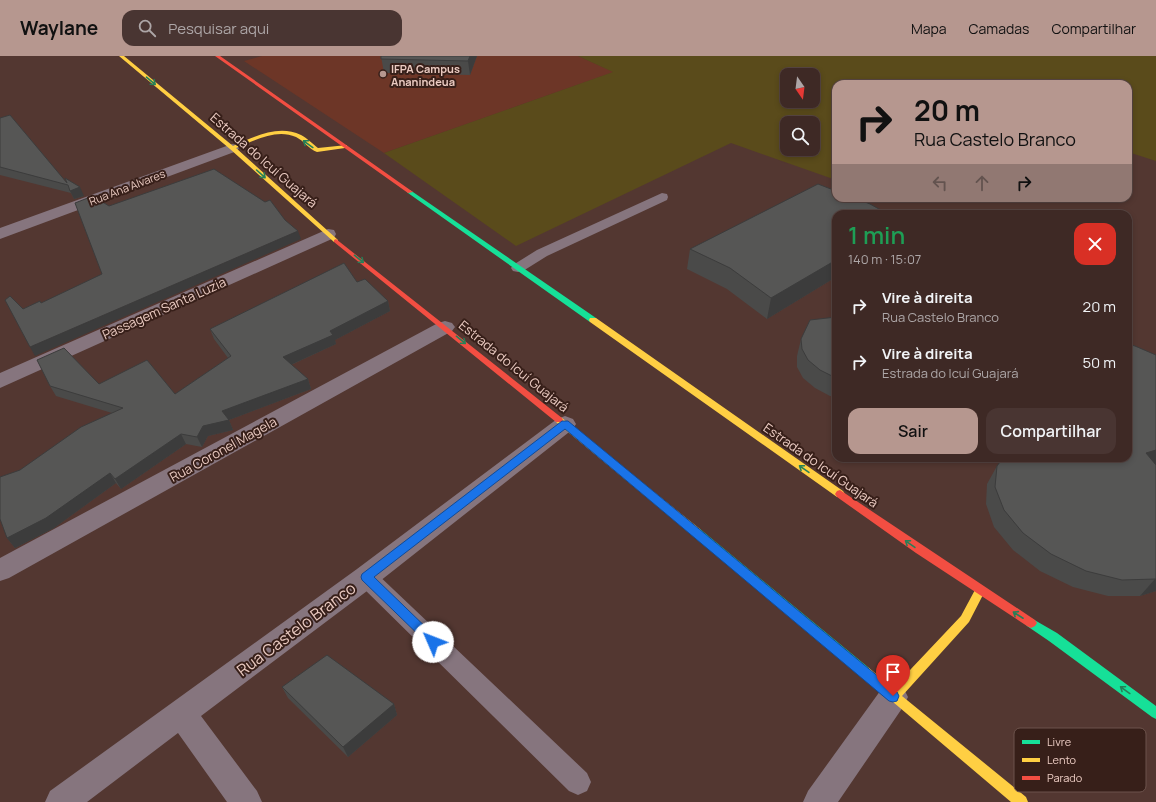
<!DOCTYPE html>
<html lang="pt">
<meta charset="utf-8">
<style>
body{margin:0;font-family:Manrope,sans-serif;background:#493532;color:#f1f3f6;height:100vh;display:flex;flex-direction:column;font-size:15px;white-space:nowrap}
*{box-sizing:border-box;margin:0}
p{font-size:13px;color:#ada6a7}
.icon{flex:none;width:22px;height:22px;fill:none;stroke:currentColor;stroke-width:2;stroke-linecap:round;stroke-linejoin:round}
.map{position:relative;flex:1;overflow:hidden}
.sheet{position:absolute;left:832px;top:154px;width:300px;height:252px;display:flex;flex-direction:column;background:#3e2925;border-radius:12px;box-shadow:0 2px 6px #0003,0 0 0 1px #574542}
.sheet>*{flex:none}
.top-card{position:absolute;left:832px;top:24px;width:300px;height:122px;border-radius:12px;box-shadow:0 2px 6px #0003,0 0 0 1px #574542;background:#b6978f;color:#111;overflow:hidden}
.needle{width:26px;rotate:166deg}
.buttons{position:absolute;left:780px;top:12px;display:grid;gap:8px}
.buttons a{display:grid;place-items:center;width:40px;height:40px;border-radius:8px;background:#3e2925;box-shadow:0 2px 6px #0003,0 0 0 1px #574542;font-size:20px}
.pin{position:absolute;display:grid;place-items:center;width:34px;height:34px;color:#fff;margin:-41px -17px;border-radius:50% 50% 50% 0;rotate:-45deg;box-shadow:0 0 4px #0007}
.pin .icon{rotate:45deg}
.me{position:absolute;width:44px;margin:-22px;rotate:314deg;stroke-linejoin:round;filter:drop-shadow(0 0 3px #0008)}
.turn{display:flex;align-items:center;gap:14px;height:84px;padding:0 16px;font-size:18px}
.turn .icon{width:52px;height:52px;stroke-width:2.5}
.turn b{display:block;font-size:28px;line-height:34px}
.lanes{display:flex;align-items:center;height:38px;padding:0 16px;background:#0003;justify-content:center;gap:20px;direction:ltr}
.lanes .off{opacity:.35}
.round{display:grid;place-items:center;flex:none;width:42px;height:42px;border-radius:12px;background:#493532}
.headline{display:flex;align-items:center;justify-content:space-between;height:68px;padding:0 16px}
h1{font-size:24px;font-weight:600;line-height:30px;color:#1e9e55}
.button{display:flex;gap:8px;margin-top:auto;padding:8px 16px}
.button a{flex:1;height:46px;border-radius:12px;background:#b6978f;color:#111;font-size:16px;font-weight:600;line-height:46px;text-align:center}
.button a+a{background:#493532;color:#f1f3f6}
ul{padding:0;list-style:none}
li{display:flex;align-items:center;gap:12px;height:56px;padding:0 16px}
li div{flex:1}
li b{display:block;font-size:15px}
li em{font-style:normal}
header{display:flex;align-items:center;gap:24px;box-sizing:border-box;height:56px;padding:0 20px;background:#b6978f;color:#111}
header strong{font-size:19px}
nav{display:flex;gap:22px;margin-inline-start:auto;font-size:14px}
.search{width:280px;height:36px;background:#493532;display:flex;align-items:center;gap:10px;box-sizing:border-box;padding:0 14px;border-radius:12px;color:#ada6a7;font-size:15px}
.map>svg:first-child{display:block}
</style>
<header>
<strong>Waylane</strong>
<div class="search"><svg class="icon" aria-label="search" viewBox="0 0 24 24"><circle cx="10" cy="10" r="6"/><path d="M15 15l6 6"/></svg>Pesquisar aqui</div>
<nav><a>Mapa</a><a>Camadas</a><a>Compartilhar</a></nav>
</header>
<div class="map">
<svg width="1156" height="746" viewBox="0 0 1156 746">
<rect width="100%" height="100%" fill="#533731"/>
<!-- built -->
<path fill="#6d3627" d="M 262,0 L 578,0 L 614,16 L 384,97 L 244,5 Z"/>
<!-- green -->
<path fill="#5a4b1b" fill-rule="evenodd" d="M 578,0 L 1156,0 L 1156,105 L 1128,96 L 1128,28 L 836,28 L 836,124 L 731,87 L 516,190 L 384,97 L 613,16 ZM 787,19 L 813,19 L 813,45 L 787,45 ZM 787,67 L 813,67 L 813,93 L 787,93 Z"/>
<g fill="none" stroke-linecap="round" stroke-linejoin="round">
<!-- lane -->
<path fill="#86757e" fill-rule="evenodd" d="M 662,137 L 667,138 L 668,141 L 667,144 L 547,200 L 523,215 L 518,216 L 513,215 L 511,212 L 513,209 L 537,194 Z
M 366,512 L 374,515 L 587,717 L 591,726 L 587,735 L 578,739 L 569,735 L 358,527 L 355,521 L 358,515 Z"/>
<!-- street -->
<path fill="#86757e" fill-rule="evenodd" d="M 232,88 L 237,89 L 239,92 L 237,95 L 0,183 L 0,172 Z
M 328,173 L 334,174 L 336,178 L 334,182 L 0,332 L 0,317 Z
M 445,265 L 452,267 L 455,271 L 452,275 L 9,522 L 0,525 L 0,502 L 438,267 Z
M 565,360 L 573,363 L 576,368 L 573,373 L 375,529 L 201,660 L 257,735 L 262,746 L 227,746 L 178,677 L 87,746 L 45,746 L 50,735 L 357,513 L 557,363 Z
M 893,627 L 903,631 L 908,641 L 903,651 L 838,746 L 803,746 L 808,735 L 883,631 Z"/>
<!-- fast -->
<path fill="#16e098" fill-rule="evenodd" d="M 410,134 L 596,262 L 597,264 L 596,266 L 590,266 L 408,137 L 407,136 Z
M 696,472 L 700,473 L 869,612 L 871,616 L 869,620 L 865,621 L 861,620 L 692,479 L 691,476 L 692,473 Z
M 1031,562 L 1057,577 L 1156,650 L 1156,663 L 1152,661 L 1049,585 L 1027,570 L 1025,567 L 1027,564 Z"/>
<!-- slow -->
<path fill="#ffcf43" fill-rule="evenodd" d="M 119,0 L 124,0 L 233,90 C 254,81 278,68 301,79 C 307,82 313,88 318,92 L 347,89 L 347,91 L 345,92 L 317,96 C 309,93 304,85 296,81 C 276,72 254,85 236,92 L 338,184 L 338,186 L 334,186 L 230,93 Z
M 590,262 L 596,262 L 843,435 L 845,438 L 843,441 L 837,441 L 590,266 L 589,264 Z
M 559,361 L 562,362 L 700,473 L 701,476 L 700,479 L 696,480 L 692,479 L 556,366 L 555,364 Z
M 980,530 L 984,532 L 985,535 L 969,566 L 902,640 L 1026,741 L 1028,746 L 1011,746 L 893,646 L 889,645 L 888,642 L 861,620 L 859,616 L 861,612 L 865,611 L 869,612 L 893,632 L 961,560 L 976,532 Z"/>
<!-- jam -->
<path fill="#f24e42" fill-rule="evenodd" d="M 215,0 L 220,0 L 413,136 L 408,137 Z
M 336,183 L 562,362 L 563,364 L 562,366 L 556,366 L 334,186 L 334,184 Z
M 840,434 L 1035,564 L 1037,567 L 1035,570 L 1031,572 L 1027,570 L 916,497 L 837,441 L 835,438 L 837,435 Z"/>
</g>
<!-- wall -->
<path fill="#4a4a49" d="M 381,0 L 477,0 L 470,19 L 384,17 Z
M 0,62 L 67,127 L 84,140 L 74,143 L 71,137 L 0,119 Z
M 836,158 L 836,221 L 767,263 L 727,233 L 687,213 L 690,193 Z
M 357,226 L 388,245 L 390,255 L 335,284 L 336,288 L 291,309 L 308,323 L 311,333 L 229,364 L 233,374 L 208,380 L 202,391 L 186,388 L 121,433 L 116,427 L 54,472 L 15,492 L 7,482 L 20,414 L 112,357 L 56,340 L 50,330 L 99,328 L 175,338 L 228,302 L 214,283 L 210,273 Z
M 836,261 L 836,341 L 830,340 L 815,332 L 803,322 L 797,311 L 797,300 L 801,283 Z
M 1155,408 L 1156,409 L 1156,535 L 1140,540 L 1108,540 L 1073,531 L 1040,515 L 1013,494 L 994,471 L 986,448 L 987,428 L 997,410 Z
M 282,631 L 394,648 L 397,659 L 348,701 L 288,642 Z"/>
<!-- shaded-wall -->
<path fill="#3c3c3c" d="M 470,0 L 477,0 L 470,19 L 468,5 Z
M 80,131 L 84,140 L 74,143 L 70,135 Z
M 298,175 L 301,183 L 35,300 L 30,291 Z
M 836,204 L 836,221 L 767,263 L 771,242 Z
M 388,245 L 390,255 L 335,284 L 336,288 L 286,311 L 283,301 L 330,275 Z
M 308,323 L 311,333 L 229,364 L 233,374 L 208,380 L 202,391 L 197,381 L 203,370 L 222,355 Z
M 181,378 L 186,388 L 121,433 L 115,423 Z
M 1156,394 L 1156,408 L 1134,414 L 1146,397 Z
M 110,417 L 116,427 L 54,472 L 15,492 L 7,482 Z
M 1155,523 L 1156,523 L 1156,535 L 1140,540 Z
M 394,648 L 397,659 L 348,701 L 343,691 Z"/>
<!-- building -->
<path fill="#565655" stroke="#3c3c3c" d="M 381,0 L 470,0 L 468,5 L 381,3 Z
M 10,59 L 67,127 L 65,122 L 80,131 L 70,135 L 68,129 L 0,111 L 0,62 Z
M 214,113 L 265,146 L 270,144 L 285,164 L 298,175 L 30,291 L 5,244 L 10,240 L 23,253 L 40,245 L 41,247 L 102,218 L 75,147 L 93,140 L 109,150 Z
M 818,128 L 836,135 L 836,142 L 855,142 L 870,148 L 888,158 L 836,158 L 836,204 L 771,242 L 730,212 L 690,193 Z
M 344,207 L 357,226 L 365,223 L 388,245 L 330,275 L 333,279 L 283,301 L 308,323 L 222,355 L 229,364 L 203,370 L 197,381 L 181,378 L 115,423 L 110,417 L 46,462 L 7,482 L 0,463 L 0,421 L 20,414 L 81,371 L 123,352 L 50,330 L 37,304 L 64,292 L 99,328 L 147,304 L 175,338 L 231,300 L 210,273 Z
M 836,261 L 836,322 L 820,314 L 808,304 L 802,293 L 801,283 L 810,264 Z
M 1128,288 L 1135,290 L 1156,299 L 1156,394 L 1146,397 L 1156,409 L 1156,523 L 1155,523 L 1122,524 L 1086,515 L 1051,498 L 1023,477 L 1004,454 L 995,431 L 997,410 L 1003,402 L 1128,402 Z
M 327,599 L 394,648 L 343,691 L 282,631 Z"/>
<!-- one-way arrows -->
<defs><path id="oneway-shaft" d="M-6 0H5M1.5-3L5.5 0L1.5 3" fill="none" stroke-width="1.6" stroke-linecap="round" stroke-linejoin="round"/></defs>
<g stroke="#268058">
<use href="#oneway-shaft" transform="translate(151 25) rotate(40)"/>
<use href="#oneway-shaft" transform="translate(308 88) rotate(-144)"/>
<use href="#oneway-shaft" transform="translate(261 118) rotate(42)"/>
<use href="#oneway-shaft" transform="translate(359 203) rotate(39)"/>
<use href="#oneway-shaft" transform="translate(461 284) rotate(39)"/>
<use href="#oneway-shaft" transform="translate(804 413) rotate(-145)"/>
<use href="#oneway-shaft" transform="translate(910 488) rotate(-145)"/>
<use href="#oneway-shaft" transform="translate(1018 559) rotate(-147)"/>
<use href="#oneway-shaft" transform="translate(1125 634) rotate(-144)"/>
</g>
<!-- route -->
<path fill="#1a73e8" stroke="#114b97" d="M 562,365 L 568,365 L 897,636 L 899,640 L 897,645 L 893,646 L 889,645 L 565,373 L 374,521 L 437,582 L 439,586 L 437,589 L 433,591 L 429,589 L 362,524 L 361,521 L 362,518 Z"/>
<!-- markers -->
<circle fill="#b6978f" stroke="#371f19" stroke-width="1.5" cx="383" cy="18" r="4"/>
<g text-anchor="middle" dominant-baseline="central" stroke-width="4" stroke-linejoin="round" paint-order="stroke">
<!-- far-poi labels -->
<g font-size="11" font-weight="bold" fill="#ebcbc2" stroke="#371f19" text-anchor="start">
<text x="391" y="12">IFPA Campus<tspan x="391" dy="13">Ananindeua</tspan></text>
</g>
<!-- far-street labels -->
<g font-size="11" fill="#ebcbc2" stroke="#371f19">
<text transform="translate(127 131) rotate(-21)">Rua Ana Alvares</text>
</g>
<!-- street labels -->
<g font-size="13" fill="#ebcbc2" stroke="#371f19">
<text transform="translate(264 104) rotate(41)">Estrada do Icuí Guajará</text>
<text transform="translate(164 252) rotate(-24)">Passagem Santa Luzia</text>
<text transform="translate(514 310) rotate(39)">Estrada do Icuí Guajará</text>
<text transform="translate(223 393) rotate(-29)">Rua Coronel Magela</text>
<text transform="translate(821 409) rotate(35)">Estrada do Icuí Guajará</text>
</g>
<!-- near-street labels -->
<g font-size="16" fill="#ebcbc2" stroke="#371f19">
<text transform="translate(296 573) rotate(-37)">Rua Castelo Branco</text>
</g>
</g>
<!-- legend -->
<rect x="1014" y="672" width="132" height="64" rx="6" fill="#371f19" stroke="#6d534c" stroke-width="1"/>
<rect x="1022" y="684" width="18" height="4" fill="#16e098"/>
<rect x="1022" y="702" width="18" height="4" fill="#ffcf43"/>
<rect x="1022" y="720" width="18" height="4" fill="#f24e42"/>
<g font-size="11" fill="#ebcbc2">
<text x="1047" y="690">Livre</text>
<text x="1047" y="708">Lento</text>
<text x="1047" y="726">Parado</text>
</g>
</svg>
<div class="buttons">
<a><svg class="needle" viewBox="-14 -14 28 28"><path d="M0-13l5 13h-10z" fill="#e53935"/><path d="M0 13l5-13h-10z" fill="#ada6a7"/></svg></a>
<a><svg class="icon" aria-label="search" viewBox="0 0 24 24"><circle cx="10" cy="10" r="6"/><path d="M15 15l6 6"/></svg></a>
</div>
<div class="pin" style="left:893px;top:640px;background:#d93025"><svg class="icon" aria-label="arrive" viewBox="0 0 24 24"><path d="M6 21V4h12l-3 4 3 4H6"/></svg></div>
<svg class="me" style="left:433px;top:586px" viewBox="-20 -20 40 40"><circle r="19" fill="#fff"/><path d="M0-13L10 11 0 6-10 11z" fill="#1a73e8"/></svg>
<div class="top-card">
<div class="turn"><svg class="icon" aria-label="right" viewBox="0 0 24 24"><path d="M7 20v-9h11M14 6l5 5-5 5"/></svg><div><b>20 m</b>Rua Castelo Branco</div></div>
<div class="lanes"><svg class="icon off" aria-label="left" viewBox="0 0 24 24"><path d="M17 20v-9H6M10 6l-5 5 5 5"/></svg><svg class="icon off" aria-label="ahead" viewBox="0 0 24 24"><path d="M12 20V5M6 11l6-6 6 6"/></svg><svg class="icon" aria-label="right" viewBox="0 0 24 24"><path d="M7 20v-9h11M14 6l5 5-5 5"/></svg></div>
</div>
<section class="sheet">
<div class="headline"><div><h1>1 min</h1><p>140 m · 15:07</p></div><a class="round" style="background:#d93025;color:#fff"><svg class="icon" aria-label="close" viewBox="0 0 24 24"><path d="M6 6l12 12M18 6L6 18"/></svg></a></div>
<ul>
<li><svg class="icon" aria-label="right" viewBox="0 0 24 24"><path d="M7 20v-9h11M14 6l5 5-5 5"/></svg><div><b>Vire à direita</b><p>Rua Castelo Branco</p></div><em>20 m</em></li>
<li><svg class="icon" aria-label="right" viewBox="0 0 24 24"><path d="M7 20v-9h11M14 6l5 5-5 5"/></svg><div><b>Vire à direita</b><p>Estrada do Icuí Guajará</p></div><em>50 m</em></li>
</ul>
<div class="button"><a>Sair</a><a>Compartilhar</a></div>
</section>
</div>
